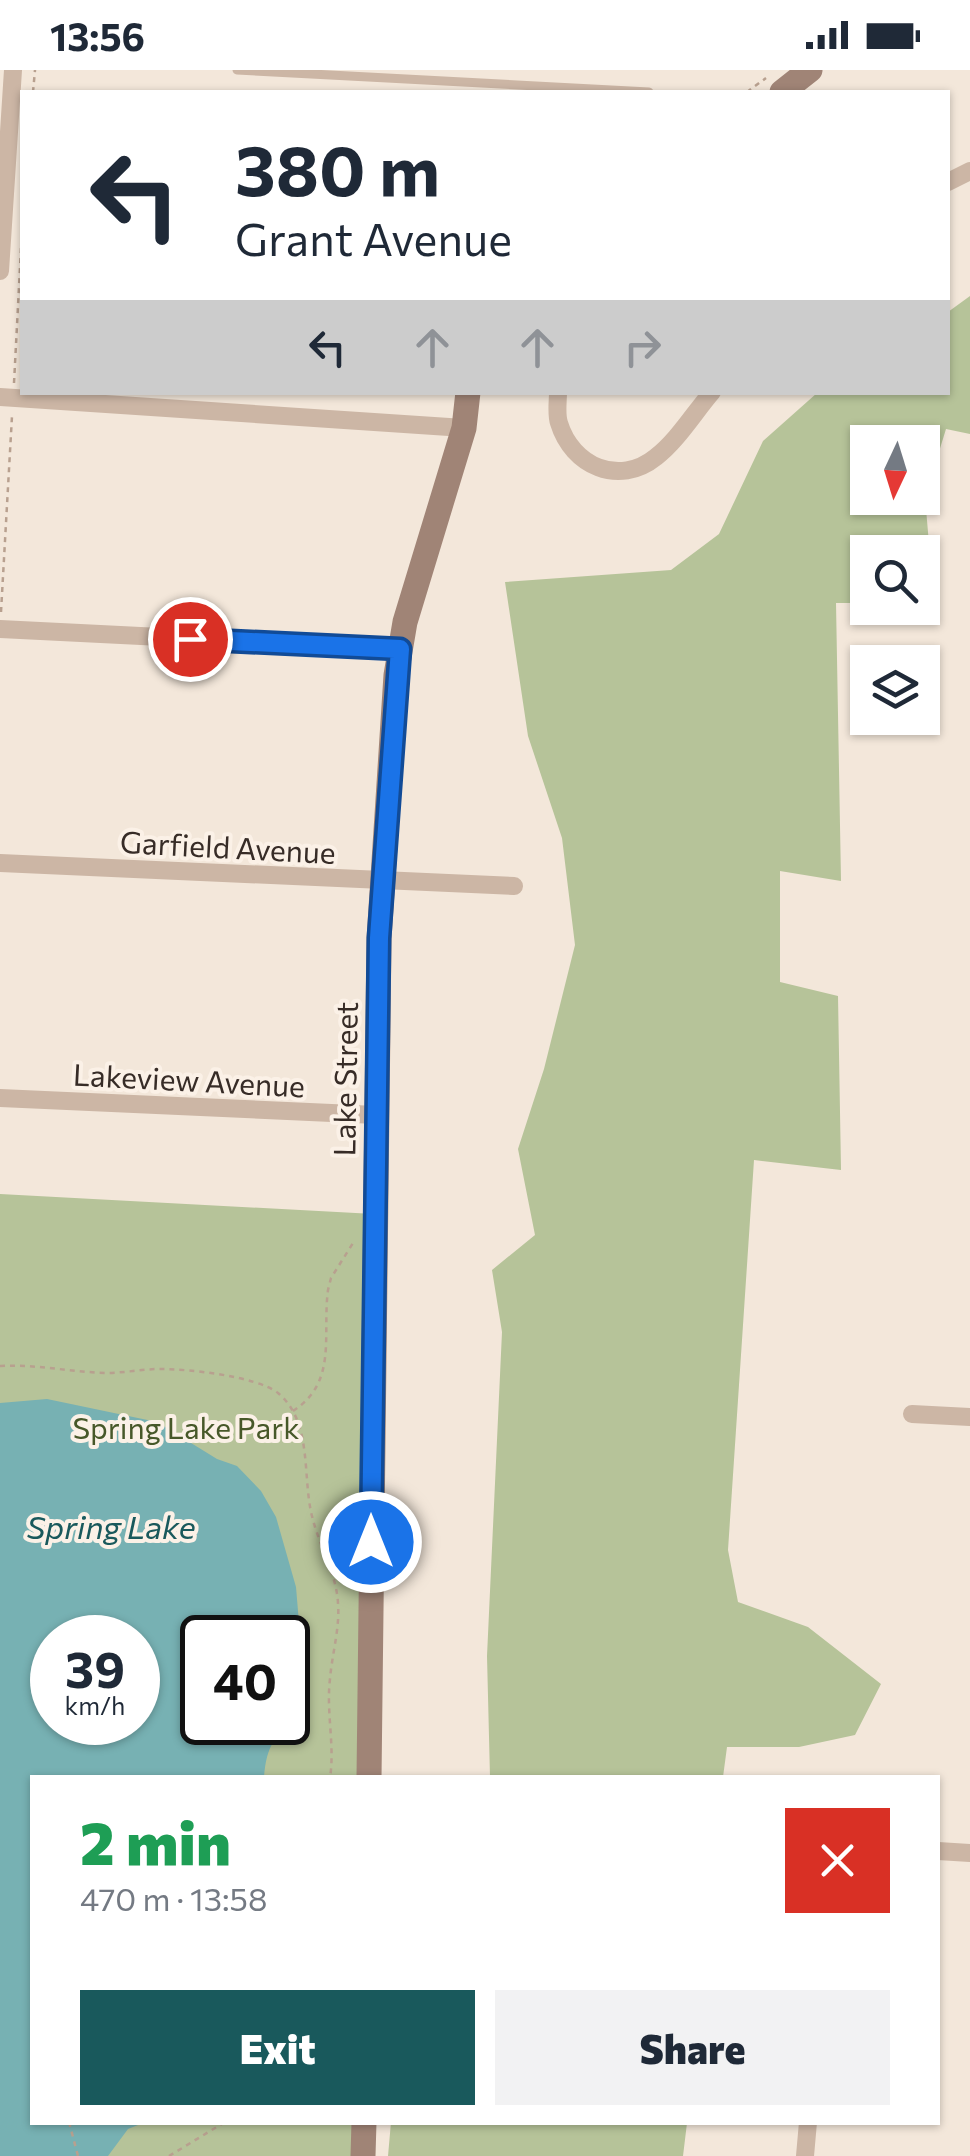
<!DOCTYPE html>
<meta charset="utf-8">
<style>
body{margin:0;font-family:Commissioner,sans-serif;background:#f2f2f3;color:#1f2937;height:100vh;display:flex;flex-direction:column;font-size:38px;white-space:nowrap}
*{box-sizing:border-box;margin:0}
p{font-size:32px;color:#747a83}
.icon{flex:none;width:55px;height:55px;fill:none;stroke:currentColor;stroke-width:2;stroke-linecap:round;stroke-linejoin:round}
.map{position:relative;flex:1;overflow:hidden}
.panel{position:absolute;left:30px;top:1705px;width:910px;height:350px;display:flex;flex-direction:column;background:#fff;border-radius:0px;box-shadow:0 2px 8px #0004}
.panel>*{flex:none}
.top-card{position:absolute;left:20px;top:20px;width:930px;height:305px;border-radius:0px;box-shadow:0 2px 8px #0004;background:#fff;color:#1f2937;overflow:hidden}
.needle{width:65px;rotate:184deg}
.buttons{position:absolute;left:850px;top:355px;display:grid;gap:20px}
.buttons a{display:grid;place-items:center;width:90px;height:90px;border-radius:0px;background:#fff;box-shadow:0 2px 8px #0004;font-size:50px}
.speed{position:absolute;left:30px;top:1545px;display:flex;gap:20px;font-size:50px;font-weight:700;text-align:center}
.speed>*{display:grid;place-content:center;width:130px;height:130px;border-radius:50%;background:#fff;box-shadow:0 2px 8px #0004;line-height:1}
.speed small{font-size:25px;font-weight:400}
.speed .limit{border:5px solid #111;border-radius:15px;background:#fff;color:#111}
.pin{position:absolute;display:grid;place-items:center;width:85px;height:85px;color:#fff;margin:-42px;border:5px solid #fff;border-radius:50%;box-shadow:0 2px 10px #0007}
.me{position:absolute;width:110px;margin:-55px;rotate:0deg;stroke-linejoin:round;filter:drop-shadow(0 0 8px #0008)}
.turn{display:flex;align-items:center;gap:35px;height:210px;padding:0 50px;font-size:45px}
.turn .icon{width:130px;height:130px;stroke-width:2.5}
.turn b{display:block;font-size:70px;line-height:85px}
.lanes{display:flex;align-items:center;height:95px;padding:0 50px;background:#0003;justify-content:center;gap:50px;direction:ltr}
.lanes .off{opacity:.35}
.round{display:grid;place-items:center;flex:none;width:105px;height:105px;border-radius:0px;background:#f2f2f3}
.summary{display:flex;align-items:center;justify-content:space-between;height:170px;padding:0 50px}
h1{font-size:60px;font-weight:800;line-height:75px;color:#1e9e55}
.primary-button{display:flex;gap:20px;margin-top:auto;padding:20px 50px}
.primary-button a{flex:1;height:115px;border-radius:0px;background:#19595c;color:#fff;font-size:40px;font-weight:800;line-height:115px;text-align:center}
.primary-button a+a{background:#f2f2f3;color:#1f2937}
.status{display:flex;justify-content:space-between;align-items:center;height:70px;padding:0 50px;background:#fff;direction:ltr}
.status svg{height:28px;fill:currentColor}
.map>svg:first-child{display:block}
</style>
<div class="status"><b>13:56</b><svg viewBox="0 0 49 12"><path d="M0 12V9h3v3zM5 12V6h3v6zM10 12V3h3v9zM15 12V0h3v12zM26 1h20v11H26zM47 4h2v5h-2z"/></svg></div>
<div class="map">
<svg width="970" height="2086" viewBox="0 0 970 2086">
<rect width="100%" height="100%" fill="#f3e7da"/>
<!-- green -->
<path fill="#b6c399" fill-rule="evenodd" d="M 970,226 L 970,364 L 946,359 L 925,427 L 934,532 L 923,532 L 922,482 L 868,482 L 867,533 L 836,533 L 841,811 L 780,801 L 780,912 L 838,926 L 841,1100 L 754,1090 L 728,1480 L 738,1532 L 808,1557 L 881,1614 L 855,1665 L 799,1677 L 727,1677 L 723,1707 L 490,1707 L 487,1586 L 502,1262 L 492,1200 L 535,1165 L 518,1079 L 544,999 L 575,875 L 562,768 L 528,666 L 505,512 L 671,500 L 719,464 L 763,371 L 817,323 L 948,322 L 948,242 ZM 868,372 L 922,372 L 922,428 L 868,428 Z
M 0,1124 L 374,1144 L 369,1707 L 32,1708 L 32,2052 L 364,2053 L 363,2086 L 0,2086 ZM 52,1568 L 138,1568 L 138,1652 L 52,1652 ZM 202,1568 L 288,1568 L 288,1652 L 202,1652 Z
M 391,2052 L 687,2052 L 687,2053 L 683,2086 L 388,2086 Z"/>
<!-- water -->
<path fill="#77b1b3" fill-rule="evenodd" d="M 47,1329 L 157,1352 L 217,1389 L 237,1396 L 261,1421 L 276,1447 L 296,1517 L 299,1553 L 294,1580 L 296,1647 C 274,1669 267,1674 264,1707 L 32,1708 L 32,2052 L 143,2053 L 128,2059 L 108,2086 L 0,2086 L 0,1333 ZM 52,1568 L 138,1568 L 138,1652 L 52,1652 ZM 202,1568 L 288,1568 L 288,1652 L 202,1652 Z"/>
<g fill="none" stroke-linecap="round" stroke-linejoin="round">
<!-- path -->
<path stroke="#b8a08f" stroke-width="2.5" stroke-dasharray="5 5" stroke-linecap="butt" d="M 33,22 L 35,0
M 747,22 L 766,8
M 14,313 L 22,159
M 1,542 L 12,346
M 0,1296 C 36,1294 70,1302 106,1303 C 124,1303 142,1299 160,1299 C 188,1299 256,1306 278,1323 C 313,1352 302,1407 312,1446 C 319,1476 336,1502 338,1533 C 340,1558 332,1584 330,1609 C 326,1642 335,1675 330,1708
M 293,1341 C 338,1312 322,1266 328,1220 L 331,1208 L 353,1173
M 69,2052 L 78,2086
M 169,2086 L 225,2052"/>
<!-- lane -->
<path stroke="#ccb6a5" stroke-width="9" d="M 237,0 L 649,22"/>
<!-- street -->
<path stroke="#ccb6a5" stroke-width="18" d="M 948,112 L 970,101
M 0,201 L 13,0
M 558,322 C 558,332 556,344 559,353 C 572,396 619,417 656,387 C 677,371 694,343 712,322
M 0,327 L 464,358
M 0,559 L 400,579
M 0,793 L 514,816
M 0,1028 L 376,1045
M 912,1344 L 970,1347
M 938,1781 L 970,1783
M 805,2086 L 808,2052"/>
<!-- secondary -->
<path stroke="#a08476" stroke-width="25" d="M 782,22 L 810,0
M 369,1708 L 379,869 L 396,605 L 405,552 L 464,358 L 468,322
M 363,2086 L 364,2052"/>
</g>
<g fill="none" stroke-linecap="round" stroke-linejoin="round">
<!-- route casing -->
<g stroke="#114b97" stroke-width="25">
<path id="route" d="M 190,569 L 400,579 L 379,868 L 371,1472"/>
</g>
<!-- route -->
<use href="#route" stroke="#1a73e8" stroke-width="18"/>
</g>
<g text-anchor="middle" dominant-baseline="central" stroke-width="8" stroke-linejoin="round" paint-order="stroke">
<!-- street labels -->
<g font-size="30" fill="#372c27" stroke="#fbf1e7">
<text transform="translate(228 776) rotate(3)">Garfield Avenue</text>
<text transform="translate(189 1009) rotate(3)">Lakeview Avenue</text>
<text transform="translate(344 1009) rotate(-89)">Lake Street</text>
</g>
<!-- park labels -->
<g font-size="30" fill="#475829" stroke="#fbf1e7">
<text x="186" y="1356">Spring Lake Park</text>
</g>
<!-- water labels -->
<g font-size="32" font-style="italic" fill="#19595c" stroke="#fbf1e7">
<text x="111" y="1456">Spring Lake</text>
</g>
</g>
</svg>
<div class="buttons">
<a><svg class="needle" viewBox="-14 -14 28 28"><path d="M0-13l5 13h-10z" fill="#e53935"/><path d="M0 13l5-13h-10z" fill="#747a83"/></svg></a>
<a><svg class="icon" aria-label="search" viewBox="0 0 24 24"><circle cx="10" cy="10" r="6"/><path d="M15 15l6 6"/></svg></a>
<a><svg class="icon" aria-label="layers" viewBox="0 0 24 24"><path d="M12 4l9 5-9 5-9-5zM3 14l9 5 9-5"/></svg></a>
</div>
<div class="speed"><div>39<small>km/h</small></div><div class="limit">40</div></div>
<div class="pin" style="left:190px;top:569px;background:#d93025"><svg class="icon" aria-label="arrive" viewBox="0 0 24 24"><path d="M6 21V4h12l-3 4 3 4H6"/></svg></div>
<svg class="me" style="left:371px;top:1472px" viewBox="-20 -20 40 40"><circle r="17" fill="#1a73e8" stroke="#fff" stroke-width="3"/><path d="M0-11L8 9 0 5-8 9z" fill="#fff"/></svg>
<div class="top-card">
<div class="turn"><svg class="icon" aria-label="left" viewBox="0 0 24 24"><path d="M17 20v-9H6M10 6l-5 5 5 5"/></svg><div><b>380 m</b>Grant Avenue</div></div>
<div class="lanes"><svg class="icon" aria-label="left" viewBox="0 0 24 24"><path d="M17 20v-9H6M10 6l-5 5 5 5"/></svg><svg class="icon off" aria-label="ahead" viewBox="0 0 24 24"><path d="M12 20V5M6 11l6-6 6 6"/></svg><svg class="icon off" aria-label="ahead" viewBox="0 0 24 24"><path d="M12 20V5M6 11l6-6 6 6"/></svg><svg class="icon off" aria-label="right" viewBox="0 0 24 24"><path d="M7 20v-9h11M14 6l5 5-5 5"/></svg></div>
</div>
<section class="panel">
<div class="summary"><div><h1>2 min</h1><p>470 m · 13:58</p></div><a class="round" style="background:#d93025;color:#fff"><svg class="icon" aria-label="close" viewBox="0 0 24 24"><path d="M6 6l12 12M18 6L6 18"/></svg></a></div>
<div class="primary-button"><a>Exit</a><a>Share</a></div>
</section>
</div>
